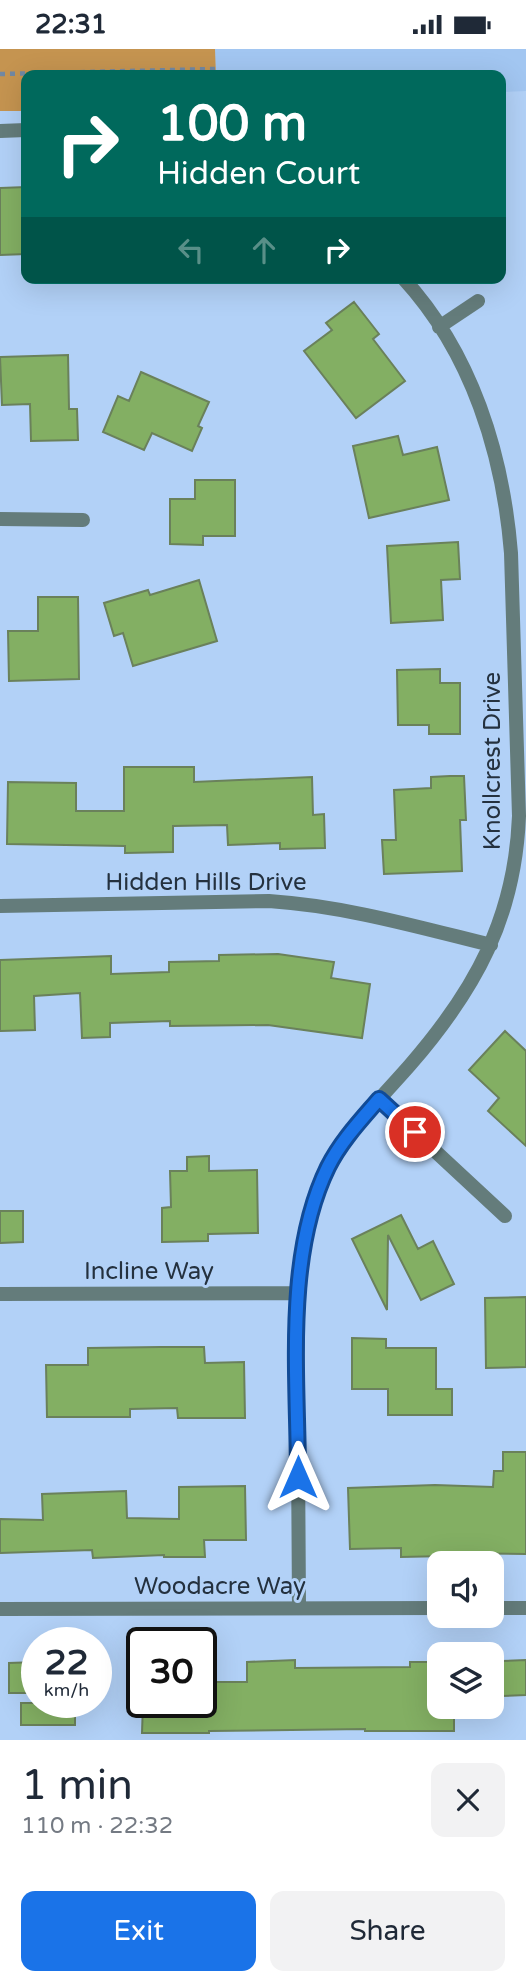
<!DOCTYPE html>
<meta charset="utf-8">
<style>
body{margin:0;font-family:"Varela Round",sans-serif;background:#f2f2f3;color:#1f2937;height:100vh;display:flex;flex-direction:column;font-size:26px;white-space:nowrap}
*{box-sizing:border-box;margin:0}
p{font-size:23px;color:#747a83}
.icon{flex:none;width:38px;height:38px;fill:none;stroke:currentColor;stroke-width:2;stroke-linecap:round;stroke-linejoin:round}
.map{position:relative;height:1691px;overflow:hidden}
.side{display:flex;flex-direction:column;background:#fff;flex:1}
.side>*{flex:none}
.guide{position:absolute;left:21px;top:21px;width:485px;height:214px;border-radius:14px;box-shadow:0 7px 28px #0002;background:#00695c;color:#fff;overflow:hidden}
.tools{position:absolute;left:427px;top:1502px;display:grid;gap:14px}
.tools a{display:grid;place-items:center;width:77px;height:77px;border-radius:14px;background:#fff;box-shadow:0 7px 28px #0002;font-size:35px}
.speed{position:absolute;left:21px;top:1578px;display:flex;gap:14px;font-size:35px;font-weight:700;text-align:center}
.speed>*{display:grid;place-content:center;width:91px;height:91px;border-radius:50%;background:#fff;box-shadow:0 7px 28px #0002;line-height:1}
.speed small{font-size:18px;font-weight:400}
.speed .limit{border:4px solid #111;border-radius:10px;background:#fff;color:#111}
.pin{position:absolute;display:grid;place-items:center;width:60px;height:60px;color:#fff;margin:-30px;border:4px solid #fff;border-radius:50%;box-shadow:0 2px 7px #0007}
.me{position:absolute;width:77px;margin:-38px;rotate:0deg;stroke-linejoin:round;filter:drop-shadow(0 0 5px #0008)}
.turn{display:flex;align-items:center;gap:24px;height:147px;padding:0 21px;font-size:32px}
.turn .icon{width:91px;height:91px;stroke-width:2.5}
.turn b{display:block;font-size:49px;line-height:60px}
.lanes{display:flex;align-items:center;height:66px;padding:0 21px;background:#0003;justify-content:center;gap:35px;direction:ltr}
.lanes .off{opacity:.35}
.round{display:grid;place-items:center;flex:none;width:74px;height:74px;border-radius:14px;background:#f2f2f3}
.head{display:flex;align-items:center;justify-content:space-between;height:119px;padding:0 21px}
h1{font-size:42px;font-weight:600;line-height:52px}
.action{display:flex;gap:14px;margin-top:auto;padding:14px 21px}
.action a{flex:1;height:80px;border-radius:14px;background:#1a73e8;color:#fff;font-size:28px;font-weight:600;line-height:80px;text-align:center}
.action a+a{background:#f2f2f3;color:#1f2937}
.status{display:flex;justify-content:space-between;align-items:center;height:49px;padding:0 35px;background:#fff;direction:ltr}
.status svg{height:19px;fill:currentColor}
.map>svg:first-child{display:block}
</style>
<div class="status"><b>22:31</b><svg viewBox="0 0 49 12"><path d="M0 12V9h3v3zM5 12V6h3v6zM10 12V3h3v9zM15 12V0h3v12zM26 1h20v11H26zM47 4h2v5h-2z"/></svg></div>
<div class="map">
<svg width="526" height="1691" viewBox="0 0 526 1691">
<rect width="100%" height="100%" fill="#b2d1f7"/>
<!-- built -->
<path fill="#a2c6f1" d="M 215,0 L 526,0 L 526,42 L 501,43 L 500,26 L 216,26 Z"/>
<!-- green -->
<path fill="#c59450" d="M 0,0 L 215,0 L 216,26 L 26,26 L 26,62 L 0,62 Z"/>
<!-- building -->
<path fill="#83af63" stroke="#6a815b" stroke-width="2" d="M 26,138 L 26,205 L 0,206 L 0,139 Z
M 354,253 L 379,285 L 373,290 L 405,332 L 356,369 L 304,302 L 332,281 L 326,274 Z
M 68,306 L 69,360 L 77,360 L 78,391 L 31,392 L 30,355 L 2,356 L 0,308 Z
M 141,323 L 209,353 L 198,377 L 202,379 L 192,402 L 152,384 L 144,401 L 103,383 L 118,347 L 129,352 Z
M 398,387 L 403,406 L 437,398 L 449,451 L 369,469 L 353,397 Z
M 195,431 L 235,431 L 235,487 L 203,487 L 203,496 L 170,495 L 170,450 L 195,450 Z
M 458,493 L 460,530 L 441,531 L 443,571 L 391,574 L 387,497 Z
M 199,531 L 217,592 L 133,617 L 123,584 L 114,587 L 104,554 L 148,541 L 150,546 Z
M 38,548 L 78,548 L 79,630 L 9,632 L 8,582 L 38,582 Z
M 440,620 L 440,634 L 460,634 L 460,685 L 429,685 L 429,676 L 398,676 L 397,621 Z
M 124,718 L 194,718 L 194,733 L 312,728 L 313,766 L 324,765 L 325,799 L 280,800 L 280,794 L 228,796 L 227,776 L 173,777 L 173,803 L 125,804 L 125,797 L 7,795 L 8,733 L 76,734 L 76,762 L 124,762 Z
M 450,727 L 464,727 L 466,771 L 460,771 L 462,822 L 384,825 L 382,791 L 396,791 L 394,741 L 431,739 L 431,728 Z
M 278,905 L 334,913 L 331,929 L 370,935 L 362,989 L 268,976 L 170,977 L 170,972 L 110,974 L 110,988 L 82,989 L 80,944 L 34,947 L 35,981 L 0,982 L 0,911 L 111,907 L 111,925 L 169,923 L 169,913 L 219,912 L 219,906 Z
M 505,982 L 526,1002 L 526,1097 L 488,1062 L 499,1049 L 469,1021 Z
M 209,1107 L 209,1122 L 257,1121 L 258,1184 L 208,1185 L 208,1192 L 162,1193 L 162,1159 L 171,1158 L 170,1122 L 187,1122 L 187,1108 Z
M 0,1162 L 23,1162 L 23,1193 L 0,1194 Z
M 401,1166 L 418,1200 L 433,1192 L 454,1235 L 421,1251 L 388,1186 L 387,1261 L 352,1190 Z
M 526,1248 L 526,1318 L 486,1319 L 485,1249 Z
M 352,1289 L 386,1290 L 386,1299 L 436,1299 L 436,1340 L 452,1340 L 452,1366 L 388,1366 L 388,1340 L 352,1340 Z
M 160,1298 L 204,1298 L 205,1314 L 244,1313 L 245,1369 L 178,1369 L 177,1359 L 130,1360 L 130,1368 L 47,1368 L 46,1316 L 88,1316 L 88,1299 Z
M 503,1403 L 526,1403 L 526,1505 L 446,1504 L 446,1507 L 401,1508 L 401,1499 L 350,1500 L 348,1439 L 435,1436 L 493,1438 L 494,1422 L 503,1422 Z
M 245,1437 L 246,1491 L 204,1491 L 205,1508 L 164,1508 L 164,1506 L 93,1509 L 92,1501 L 0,1504 L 0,1470 L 43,1471 L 42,1445 L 126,1442 L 127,1469 L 179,1470 L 179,1438 Z
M 295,1611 L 295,1619 L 410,1618 L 410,1613 L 439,1613 L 439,1657 L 454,1657 L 454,1682 L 365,1682 L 365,1680 L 209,1682 L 209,1684 L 142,1684 L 143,1654 L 201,1654 L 201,1633 L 247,1633 L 247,1613 Z
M 526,1611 L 526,1646 L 502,1647 L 502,1612 Z
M 37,1613 L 37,1644 L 9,1644 L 9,1614 Z
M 21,1654 L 75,1654 L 75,1676 L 21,1676 Z"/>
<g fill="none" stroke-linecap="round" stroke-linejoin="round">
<!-- path -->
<path stroke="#7188a3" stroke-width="4.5" stroke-dasharray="5 5" stroke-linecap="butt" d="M 0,25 L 215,20"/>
<!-- minor -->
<path stroke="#647c7b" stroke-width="14" d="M 0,82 L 26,81
M 439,278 L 478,252
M 0,470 L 83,471
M 0,857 L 269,852 C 345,857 418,878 491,896
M 379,1050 L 505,1167
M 0,1245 L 297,1244
M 299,1559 L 297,1244 C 302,1200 308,1155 330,1115 C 351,1078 382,1048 410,1016 C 476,940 515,868 519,767 L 511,504 C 503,405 472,304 403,229
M 492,1559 L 526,1559
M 0,1560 L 439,1559"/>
</g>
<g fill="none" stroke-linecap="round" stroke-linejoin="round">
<!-- route casing -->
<g stroke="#114b97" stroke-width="18">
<path id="route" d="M 298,1428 C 298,1329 284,1208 328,1118 C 341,1092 361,1071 379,1050 L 415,1083"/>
</g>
<!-- route -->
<use href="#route" stroke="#1a73e8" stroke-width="12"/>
</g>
<g text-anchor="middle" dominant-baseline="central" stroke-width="6" stroke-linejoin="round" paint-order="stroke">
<!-- street labels -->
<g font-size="24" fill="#24313f" stroke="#b2d1f7">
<text transform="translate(492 712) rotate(-90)">Knollcrest Drive</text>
<text x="206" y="833">Hidden Hills Drive</text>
<text x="149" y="1222">Incline Way</text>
<text x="220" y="1537">Woodacre Way</text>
</g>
</g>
</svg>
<div class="tools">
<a><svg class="icon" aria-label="sound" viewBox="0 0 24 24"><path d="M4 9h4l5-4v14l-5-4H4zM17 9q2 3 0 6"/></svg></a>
<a><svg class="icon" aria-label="layers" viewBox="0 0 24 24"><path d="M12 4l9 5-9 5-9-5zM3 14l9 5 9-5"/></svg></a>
</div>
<div class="speed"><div>22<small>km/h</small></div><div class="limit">30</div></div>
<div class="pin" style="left:415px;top:1083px;background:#d93025"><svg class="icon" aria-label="arrive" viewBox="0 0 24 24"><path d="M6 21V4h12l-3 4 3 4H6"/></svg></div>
<svg class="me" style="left:298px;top:1428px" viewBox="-20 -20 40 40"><path d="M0-17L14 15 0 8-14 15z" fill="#1a73e8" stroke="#fff" stroke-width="4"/></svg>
<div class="guide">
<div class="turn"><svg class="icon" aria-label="right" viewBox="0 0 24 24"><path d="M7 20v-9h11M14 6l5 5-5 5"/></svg><div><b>100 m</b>Hidden Court</div></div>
<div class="lanes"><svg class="icon off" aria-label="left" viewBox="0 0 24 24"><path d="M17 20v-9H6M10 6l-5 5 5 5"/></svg><svg class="icon off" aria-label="ahead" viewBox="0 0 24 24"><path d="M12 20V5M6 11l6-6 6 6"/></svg><svg class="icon" aria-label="right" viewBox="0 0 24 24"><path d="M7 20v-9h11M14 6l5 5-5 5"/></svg></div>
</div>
</div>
<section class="side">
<div class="head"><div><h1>1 min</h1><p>110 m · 22:32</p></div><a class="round"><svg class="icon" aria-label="close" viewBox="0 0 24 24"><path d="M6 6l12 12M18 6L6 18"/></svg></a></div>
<div class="action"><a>Exit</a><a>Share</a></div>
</section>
